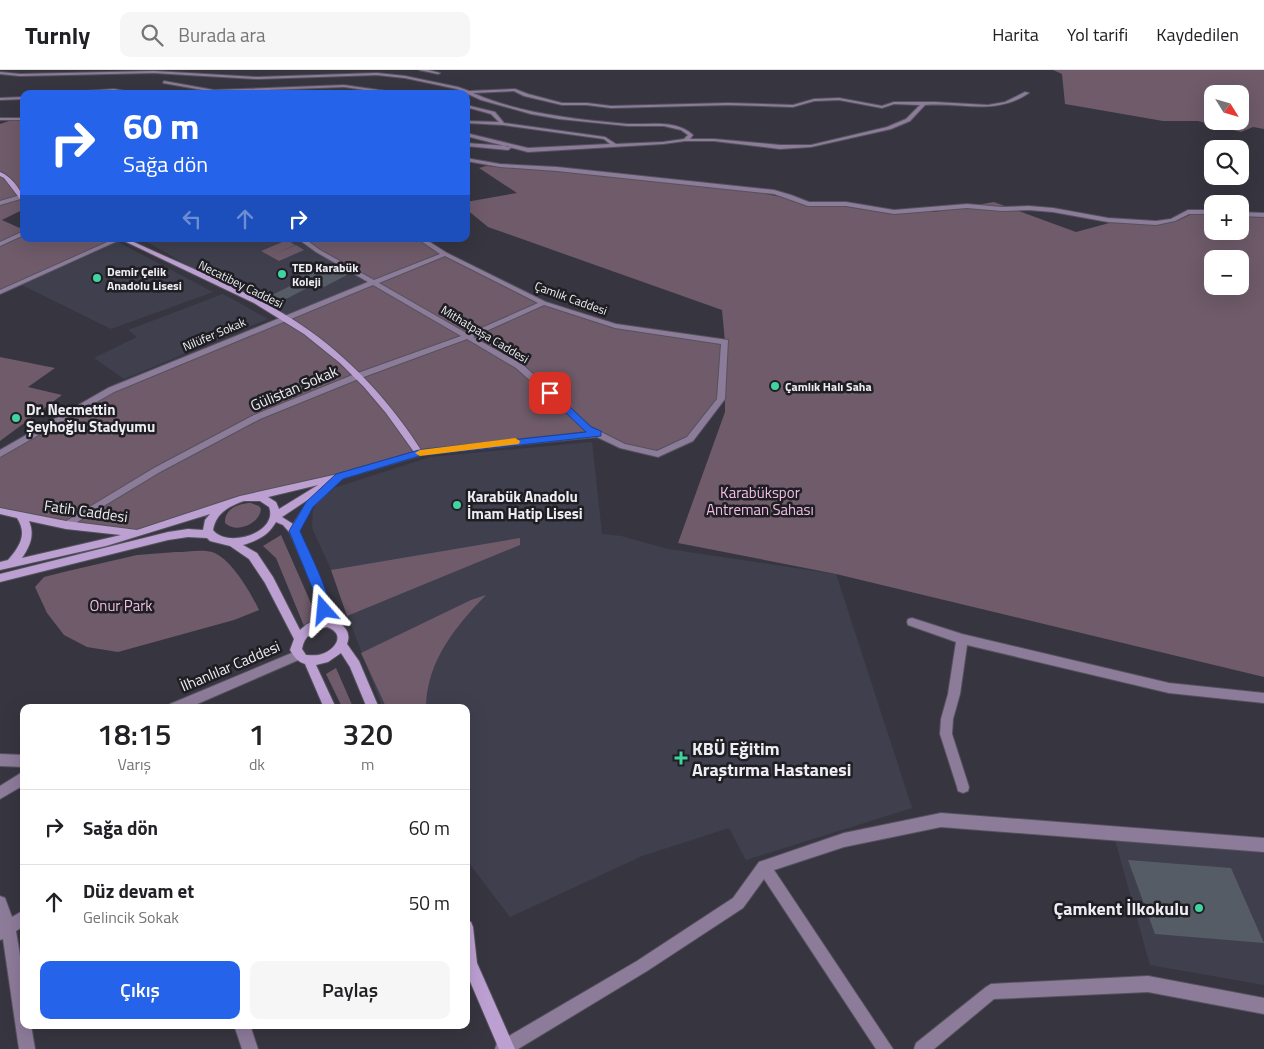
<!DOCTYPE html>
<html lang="tr">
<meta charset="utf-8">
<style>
body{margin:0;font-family:"Titillium Web",sans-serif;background:#f6f6f6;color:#202124;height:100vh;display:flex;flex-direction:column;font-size:19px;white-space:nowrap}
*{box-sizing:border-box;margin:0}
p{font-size:16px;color:#757577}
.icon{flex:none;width:28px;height:28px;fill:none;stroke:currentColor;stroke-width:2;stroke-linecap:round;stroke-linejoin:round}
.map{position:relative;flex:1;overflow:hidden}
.panel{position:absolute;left:20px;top:634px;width:450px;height:325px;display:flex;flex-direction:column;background:#fff;border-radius:10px;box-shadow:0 5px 20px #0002}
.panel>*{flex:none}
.top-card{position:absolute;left:20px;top:20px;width:450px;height:152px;border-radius:10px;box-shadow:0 5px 20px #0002;background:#2563eb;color:#fff;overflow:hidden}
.needle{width:32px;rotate:127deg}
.controls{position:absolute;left:1204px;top:15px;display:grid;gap:10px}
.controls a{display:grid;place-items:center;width:45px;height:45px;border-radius:10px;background:#fff;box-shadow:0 5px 20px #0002;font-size:25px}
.pin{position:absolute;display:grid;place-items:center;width:42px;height:42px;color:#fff;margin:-21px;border-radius:10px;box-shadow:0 2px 8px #0006}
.me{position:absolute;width:55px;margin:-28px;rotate:342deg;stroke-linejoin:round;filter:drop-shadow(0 0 4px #0008)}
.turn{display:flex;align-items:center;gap:18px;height:105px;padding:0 20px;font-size:22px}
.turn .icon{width:65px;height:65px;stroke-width:2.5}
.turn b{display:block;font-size:35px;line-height:42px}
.lanes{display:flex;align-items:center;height:48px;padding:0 20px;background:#0003;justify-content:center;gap:25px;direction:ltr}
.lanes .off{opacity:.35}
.eta{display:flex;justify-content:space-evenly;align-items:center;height:85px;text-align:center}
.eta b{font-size:30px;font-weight:600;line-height:35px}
.button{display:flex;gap:10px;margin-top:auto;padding:10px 20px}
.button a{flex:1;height:58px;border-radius:10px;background:#2563eb;color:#fff;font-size:20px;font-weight:600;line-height:58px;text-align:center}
.button a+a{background:#f6f6f6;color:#202124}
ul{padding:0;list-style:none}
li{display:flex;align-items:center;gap:15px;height:75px;padding:0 20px;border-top:1px solid #e0e0e0}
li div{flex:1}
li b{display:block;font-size:19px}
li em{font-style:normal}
header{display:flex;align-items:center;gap:30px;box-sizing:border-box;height:70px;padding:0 25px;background:#fff;border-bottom:1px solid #e0e0e0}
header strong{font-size:24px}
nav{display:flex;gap:28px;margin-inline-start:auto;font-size:18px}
.search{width:350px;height:45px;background:#f6f6f6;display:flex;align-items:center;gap:12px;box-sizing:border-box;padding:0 18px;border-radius:10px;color:#757577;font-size:19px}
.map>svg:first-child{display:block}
</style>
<header>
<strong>Turnly</strong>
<div class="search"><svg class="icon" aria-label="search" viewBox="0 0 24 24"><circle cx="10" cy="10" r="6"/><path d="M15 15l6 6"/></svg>Burada ara</div>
<nav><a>Harita</a><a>Yol tarifi</a><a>Kaydedilen</a></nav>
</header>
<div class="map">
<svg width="1264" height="979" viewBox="0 0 1264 979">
<rect width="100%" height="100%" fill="#373640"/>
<!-- built -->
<path fill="#403f4e" d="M 142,169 L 296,169 L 373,213 L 285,248 L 234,222 Z
M 118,172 L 173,201 L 213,222 L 111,259 L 22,215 Z
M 223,224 L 268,249 L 124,309 L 94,288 L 137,267 L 128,260 Z
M 592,372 L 602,464 L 621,466 L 668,479 L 836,504 L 912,738 L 746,790 L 729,758 L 642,786 L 510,847 L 466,789 L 466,638 L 382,637 L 329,495 L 312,458 L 313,439 L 318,430 L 334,418 L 430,387 Z
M 1115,770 L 1264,780 L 1264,915 L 1150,895 Z"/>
<!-- green -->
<path fill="#6f5b6a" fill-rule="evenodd" d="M 1053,0 L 1264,0 L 1264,59 L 1253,57 L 1241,62 L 1198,51 L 1163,51 L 1065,34 L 1062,4 ZM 1212,24 L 1240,24 L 1240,51 L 1212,51 Z
M 15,49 L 24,49 L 24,126 L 20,128 L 24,132 L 24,139 L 2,150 L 24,160 L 24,169 L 119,169 L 0,222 L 0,54 Z
M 486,96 L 708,113 L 818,134 L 893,140 L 934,142 L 994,132 L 1076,162 L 1124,149 L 1155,155 L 1177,151 L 1196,142 L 1212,143 L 1212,161 L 1240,161 L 1240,145 L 1264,146 L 1264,607 L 836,504 L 678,473 L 725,342 L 725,284 L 721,329 L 690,369 L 658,384 L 623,376 L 597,363 L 419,383 L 254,427 L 140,464 L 0,441 L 0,384 L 111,320 L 372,213 L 300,169 L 421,169 L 432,177 L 544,233 L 615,256 L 725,272 L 722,240 L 488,157 L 466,139 L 466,132 L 517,123 L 479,98 ZM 1212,189 L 1240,189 L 1240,216 L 1212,216 Z
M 287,170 L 295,175 L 275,184 L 296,175 L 304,180 L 279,191 L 261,181 Z
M 0,287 L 55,298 L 28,317 L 62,325 L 0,371 Z
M 251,433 L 259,436 L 261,439 C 260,454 236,464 225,453 C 224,439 239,433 251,433 Z
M 281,465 L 318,549 L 304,556 L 276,488 L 263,476 Z
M 520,468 L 520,475 L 347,546 L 331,500 Z
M 176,482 C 187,482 201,479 212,482 C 231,488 251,523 259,540 L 234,550 L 118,582 L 87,577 L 64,565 L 47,543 L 35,517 L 44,507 L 68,501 L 137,485 Z
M 486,525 C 455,557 427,591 426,637 L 386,637 L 361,583 L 471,530 Z
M 336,598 L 353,637 L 342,637 L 326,604 Z"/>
<!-- building -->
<path fill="#565c66" d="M 320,192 L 347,205 L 324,217 L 317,213 L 284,230 L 272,225 L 306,208 L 296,203 Z
M 1128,790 L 1231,798 L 1264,873 L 1155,864 Z"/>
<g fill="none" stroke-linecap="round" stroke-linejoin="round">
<!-- street casing -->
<g stroke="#54535d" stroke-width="2">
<path id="street" d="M 419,0 L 428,0 L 440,3 L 438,4 Z
M 154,1 L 258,7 L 377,3 L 405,6 L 458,17 L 469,21 L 515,19 L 528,24 L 562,33 L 587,33 L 611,36 L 728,33 L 793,35 L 814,29 L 839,28 L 882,36 L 894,32 L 935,32 L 988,35 L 1005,32 L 1025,22 L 1029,23 C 995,46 962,32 925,35 L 910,51 L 891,59 L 811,77 L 780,79 L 714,71 L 685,71 L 663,74 L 528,82 L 466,66 L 466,63 L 528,78 L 610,74 L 604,69 L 503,55 L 466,53 L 466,51 L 499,52 L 491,44 L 466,37 L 466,35 L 495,42 L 504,53 L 605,67 L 616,74 L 663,72 L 684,69 L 688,65 L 681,60 L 664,56 L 628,56 L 559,49 L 531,44 L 481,30 L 457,19 L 405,8 L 377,5 L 258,9 L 154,3 L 20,6 L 0,4 L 0,2 L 20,4 ZM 514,21 L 524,26 L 562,35 L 587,35 L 611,38 L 728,35 L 793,37 L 814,31 L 839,30 L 882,38 L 894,34 L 920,35 L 906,49 L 887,57 L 811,75 L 780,75 L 714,69 L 690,69 L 693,65 C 676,49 649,55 627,54 C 605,52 581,50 558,46 C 530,42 500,35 473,23 Z
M 164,11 L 214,20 L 344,15 L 407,24 L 393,24 L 344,17 L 214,22 L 163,13 Z
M 114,19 L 142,24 L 114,21 L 43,24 Z
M 24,27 L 24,29 L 0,30 L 0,28 Z
M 0,48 L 24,48 L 24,50 L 0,50 Z
M 466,73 L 508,76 L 511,78 L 508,80 L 466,76 Z
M 466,88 L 500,94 L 557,97 L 774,120 L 791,125 L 809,132 L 846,132 L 894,140 L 967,134 L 1002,137 L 1029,136 L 1053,138 L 1108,148 L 1156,151 L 1171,149 L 1188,140 L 1212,140 L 1212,144 L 1189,144 L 1175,151 L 1156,155 L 1108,152 L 1053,142 L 1029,140 L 1002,141 L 967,138 L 894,144 L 846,136 L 808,136 L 774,124 L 557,101 L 500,97 L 466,91 Z
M 24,124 L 24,128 L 0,135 L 0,131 Z
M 1240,142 L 1264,143 L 1264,147 L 1240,146 Z
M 24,161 L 24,165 L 0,176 L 0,172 Z
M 114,169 L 122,169 L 0,224 L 0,220 Z
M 298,169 L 305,169 L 320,180 L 374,210 L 440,184 L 418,169 L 425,169 L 447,183 L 546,232 L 616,254 L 728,270 L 725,329 L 693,371 L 658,387 L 620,378 L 597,367 L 416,385 L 415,383 L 416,381 L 419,380 L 588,362 L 516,298 L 467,269 L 361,308 L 260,349 L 160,402 L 69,457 L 63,457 L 61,455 L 63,453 L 154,398 L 254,345 L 355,304 L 461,266 L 373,215 L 114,322 L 0,387 L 0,380 L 108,318 L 368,212 L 316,182 ZM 445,186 L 538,233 L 468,264 L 379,213 ZM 544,235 L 615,258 L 721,274 L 717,329 L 687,367 L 657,381 L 625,374 L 591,357 L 522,294 L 473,267 Z
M 912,548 L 962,564 L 1169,613 L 1264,623 L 1264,633 L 1169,623 L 967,575 L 960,624 L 953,649 L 952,664 L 969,717 L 968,721 L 963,723 L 958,721 L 957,717 L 940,664 L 941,649 L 948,624 L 956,572 L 908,555 L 907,552 L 908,549 Z
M 299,580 L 303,582 L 305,585 L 303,588 L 188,638 L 168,638 L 170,634 Z
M 0,684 L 24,685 L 24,697 L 0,696 Z
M 24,701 L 24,715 L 0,729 L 0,716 Z
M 941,743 L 1264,768 L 1264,782 L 941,757 L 844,777 L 774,800 L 893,979 L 876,979 L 764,809 L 743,838 L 647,901 L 518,979 L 495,979 L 497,973 L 637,891 L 733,828 L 759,792 L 844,763 Z
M 0,826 L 5,828 L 12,847 L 24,840 L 24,856 L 16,861 L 24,910 L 24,955 L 31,955 L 35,979 L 19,979 L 3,869 L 0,870 Z
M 1148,906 L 1264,928 L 1264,944 L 1148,922 L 994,929 L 934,979 L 914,979 L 916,973 L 986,917 L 991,914 Z
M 234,955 L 250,955 L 258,979 L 242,979 Z"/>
</g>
<!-- secondary casing -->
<g stroke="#54535d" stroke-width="2">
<path id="secondary" d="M 0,102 C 11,106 24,122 24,134 L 4,108 L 0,106 Z
M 120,169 L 127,169 C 189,198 255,222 310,261 C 356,294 393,336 423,383 L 422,385 L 334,411 L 333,414 L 326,418 L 329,421 L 327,423 L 312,437 L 299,461 L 327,527 L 332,550 C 343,554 352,561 347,574 L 359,591 L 379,638 L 367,638 L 350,597 L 341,583 L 328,592 L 316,595 L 336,638 L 324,638 L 305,594 C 298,592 294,587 290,580 L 294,569 L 265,513 L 249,489 L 230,476 L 210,471 L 207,468 L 188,467 L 168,470 L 0,512 L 0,504 L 168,462 L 188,459 L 203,460 L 205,450 L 210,444 L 106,476 L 0,500 L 0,492 L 8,490 C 19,477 28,465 17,448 L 0,444 L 0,438 L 66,451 L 137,460 L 240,426 L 338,404 L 414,382 L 386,343 L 364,317 L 340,293 L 304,264 L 254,233 ZM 318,415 L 279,439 L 276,432 L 268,427 ZM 309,429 L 293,454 L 282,447 ZM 244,431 L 260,431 L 269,437 C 279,462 228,479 213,460 C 216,443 229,436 244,431 ZM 29,451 L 66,459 L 121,465 L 22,488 C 30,476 35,465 29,451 ZM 276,452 L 283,455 L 290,463 L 317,527 L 321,549 L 307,554 L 300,560 L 273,507 L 257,483 L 243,475 C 258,470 268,466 276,452 ZM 327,557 C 346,564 336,579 322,584 C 317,586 312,585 306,585 L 302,579 C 304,566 314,559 327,557 Z
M 466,850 L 471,852 L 473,857 L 477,893 L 515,979 L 499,979 L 466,902 Z"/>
</g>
<!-- street -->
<use href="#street" fill="#8d7b9a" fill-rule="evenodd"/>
<!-- secondary -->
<use href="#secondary" fill="#bda0d2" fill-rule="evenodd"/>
</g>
<!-- route -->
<path fill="#2563eb" stroke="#184099" d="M 547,321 L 553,321 L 591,357 L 601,361 L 601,366 L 419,386 L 343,409 L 313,437 L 300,461 C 306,476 335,531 329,544 L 320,544 L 316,527 L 289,461 L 306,432 L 336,404 L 419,380 L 586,362 L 547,325 Z"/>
<!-- slow -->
<path fill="#f59e0b" d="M 515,368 L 520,371 L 519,374 L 420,386 L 415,383 L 420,380 Z"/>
<!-- markers -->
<g fill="#41d4a1" stroke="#1f1e23" stroke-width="2">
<circle cx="282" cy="204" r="5"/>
<circle cx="97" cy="208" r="5"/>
<circle cx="775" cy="316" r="5"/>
<circle cx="16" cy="348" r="5"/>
<circle cx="457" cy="435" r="5"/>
<path d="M678.5 680.5h5v5h5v5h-5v5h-5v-5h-5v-5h5z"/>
<circle cx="1199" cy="838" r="5"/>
</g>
<g text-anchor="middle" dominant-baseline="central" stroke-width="5" stroke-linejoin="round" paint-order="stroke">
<!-- far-poi labels -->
<g font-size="12" font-weight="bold" fill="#ededf3" stroke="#1f1e23" text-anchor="start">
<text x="292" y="197">TED Karabük<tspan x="292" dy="14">Koleji</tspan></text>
<text x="107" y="201">Demir Çelik<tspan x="107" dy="14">Anadolu Lisesi</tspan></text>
<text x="785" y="316">Çamlık Halı Saha</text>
</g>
<!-- far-street labels -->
<g font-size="12" fill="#ededf3" stroke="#1f1e23">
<text transform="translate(241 214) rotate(26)">Necatibey Caddesi</text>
<text transform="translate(571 228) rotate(20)">Çamlık Caddesi</text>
<text transform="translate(214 264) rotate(-23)">Nilüfer Sokak</text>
<text transform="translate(485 264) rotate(31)">Mithatpaşa Caddesi</text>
</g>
<!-- street labels -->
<g font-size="15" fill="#ededf3" stroke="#1f1e23">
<text transform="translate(294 318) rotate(-23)">Gülistan Sokak</text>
<text transform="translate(86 441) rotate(8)">Fatih Caddesi</text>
<text transform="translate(230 596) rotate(-23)">İlhanlılar Caddesi</text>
</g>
<!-- poi labels -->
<g font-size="15" font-weight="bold" fill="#ededf3" stroke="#1f1e23" text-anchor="start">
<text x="26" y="339">Dr. Necmettin<tspan x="26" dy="17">Şeyhoğlu Stadyumu</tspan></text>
<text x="467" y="426">Karabük Anadolu<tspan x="467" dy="17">İmam Hatip Lisesi</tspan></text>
</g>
<!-- park labels -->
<g font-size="15" fill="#f3bde6" stroke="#1f1e23">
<text x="760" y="422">Karabükspor<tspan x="760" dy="17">Antreman Sahası</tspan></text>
<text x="121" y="535">Onur Park</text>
</g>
<!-- near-poi labels -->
<g font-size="18" font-weight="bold" fill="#ededf3" stroke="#1f1e23" text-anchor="start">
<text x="692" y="678">KBÜ Eğitim<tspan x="692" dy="21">Araştırma Hastanesi</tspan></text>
<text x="1189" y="838" text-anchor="end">Çamkent İlkokulu</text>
</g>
</g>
</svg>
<div class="controls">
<a><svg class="needle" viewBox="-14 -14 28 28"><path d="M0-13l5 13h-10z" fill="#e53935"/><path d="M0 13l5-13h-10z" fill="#757577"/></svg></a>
<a><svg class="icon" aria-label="search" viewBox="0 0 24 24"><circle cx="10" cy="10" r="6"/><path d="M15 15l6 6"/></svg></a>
<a>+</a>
<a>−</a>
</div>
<div class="pin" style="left:550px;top:323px;background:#d93025"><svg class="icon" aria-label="arrive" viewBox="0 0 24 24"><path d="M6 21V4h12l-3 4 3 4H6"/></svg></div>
<svg class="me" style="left:324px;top:540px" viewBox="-20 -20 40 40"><path d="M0-17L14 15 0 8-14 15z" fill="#2563eb" stroke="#fff" stroke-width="4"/></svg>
<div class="top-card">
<div class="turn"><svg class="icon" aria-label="right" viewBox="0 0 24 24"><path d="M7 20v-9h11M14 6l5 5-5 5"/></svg><div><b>60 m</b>Sağa dön</div></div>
<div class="lanes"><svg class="icon off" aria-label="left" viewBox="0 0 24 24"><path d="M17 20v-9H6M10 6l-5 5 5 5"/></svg><svg class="icon off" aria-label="ahead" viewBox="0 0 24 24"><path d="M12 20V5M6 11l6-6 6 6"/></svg><svg class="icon" aria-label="right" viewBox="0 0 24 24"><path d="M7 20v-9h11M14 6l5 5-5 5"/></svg></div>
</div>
<section class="panel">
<div class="eta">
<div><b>18:15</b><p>Varış</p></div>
<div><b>1</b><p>dk</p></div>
<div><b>320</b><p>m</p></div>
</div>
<ul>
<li><svg class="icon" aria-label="right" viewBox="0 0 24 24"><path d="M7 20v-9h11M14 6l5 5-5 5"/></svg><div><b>Sağa dön</b></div><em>60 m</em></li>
<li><svg class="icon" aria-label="ahead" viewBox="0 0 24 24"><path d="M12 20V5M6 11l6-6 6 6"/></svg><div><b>Düz devam et</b><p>Gelincik Sokak</p></div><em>50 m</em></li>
</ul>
<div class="button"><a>Çıkış</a><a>Paylaş</a></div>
</section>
</div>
